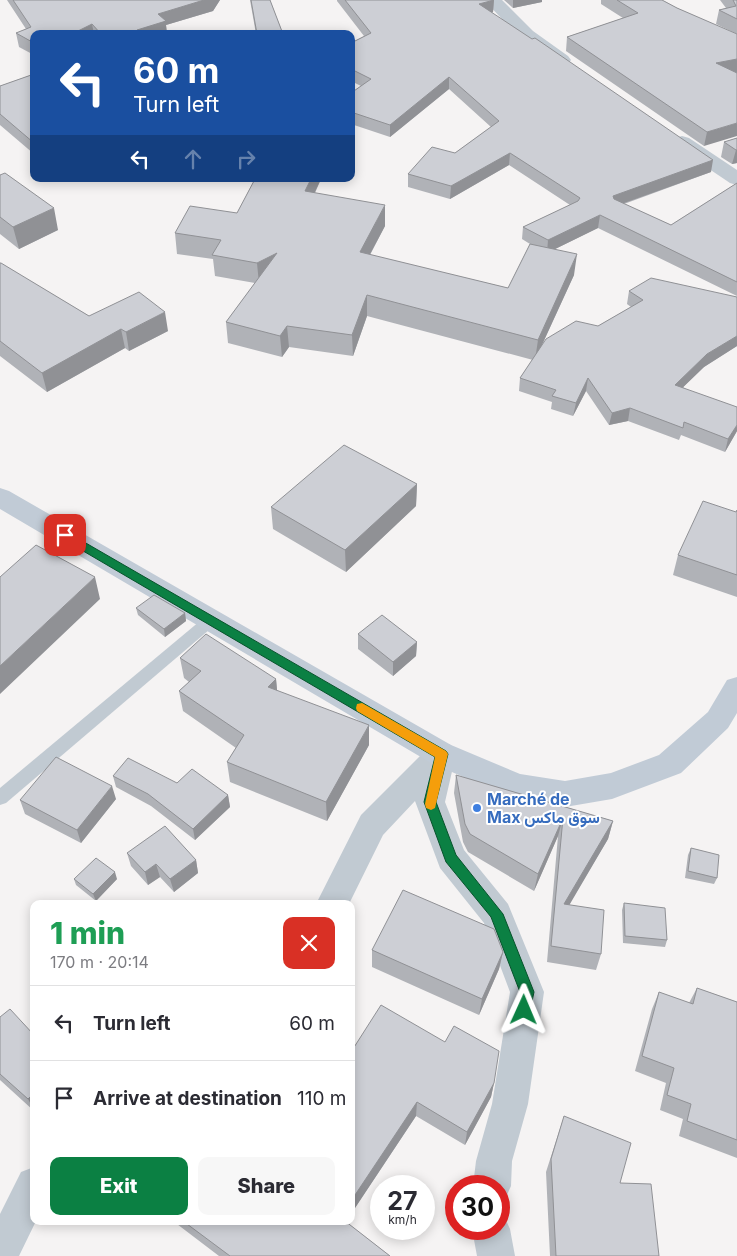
<!DOCTYPE html>
<meta charset="utf-8">
<style>
body{margin:0;font-family:Inter,Vazirmatn,sans-serif;background:#f7f7f7;color:#2b2b33;height:100vh;display:flex;flex-direction:column;font-size:19px;white-space:nowrap}
*{box-sizing:border-box;margin:0}
p{font-size:16px;color:#7c7c81}
.icon{flex:none;width:28px;height:28px;fill:none;stroke:currentColor;stroke-width:2;stroke-linecap:round;stroke-linejoin:round}
.map{position:relative;flex:1;overflow:hidden}
.panel{position:absolute;left:30px;top:900px;width:325px;height:325px;display:flex;flex-direction:column;background:#fff;border-radius:10px;box-shadow:0 2px 12px #0003}
.panel>*{flex:none}
.hud{position:absolute;left:30px;top:30px;width:325px;height:152px;border-radius:10px;box-shadow:0 2px 12px #0003;background:#1a4fa0;color:#fff;overflow:hidden}
.speed{position:absolute;left:370px;top:1175px;display:flex;gap:10px;font-size:25px;font-weight:700;text-align:center}
.speed>*{display:grid;place-content:center;width:65px;height:65px;border-radius:50%;background:#fff;box-shadow:0 2px 12px #0003;line-height:1}
.speed small{font-size:12px;font-weight:400}
.speed .limit{border:8px solid #d22;background:#fff;color:#111}
.pin{position:absolute;display:grid;place-items:center;width:42px;height:42px;color:#fff;margin:-21px;border-radius:10px;box-shadow:0 2px 8px #0006}
.me{position:absolute;width:55px;margin:-28px;rotate:1deg;stroke-linejoin:round;filter:drop-shadow(0 0 4px #0008)}
.turn{display:flex;align-items:center;gap:18px;height:105px;padding:0 20px;font-size:22px}
.turn .icon{width:65px;height:65px;stroke-width:2.5}
.turn b{display:block;font-size:35px;line-height:42px}
.lanes{display:flex;align-items:center;height:48px;padding:0 20px;background:#0003;justify-content:center;gap:25px;direction:ltr}
.lanes .off{opacity:.35}
.round{display:grid;place-items:center;flex:none;width:52px;height:52px;border-radius:10px;background:#f7f7f7}
.head{display:flex;align-items:center;justify-content:space-between;height:85px;padding:0 20px}
h1{font-size:30px;font-weight:800;line-height:38px;color:#1e9e55}
.button{display:flex;gap:10px;margin-top:auto;padding:10px 20px}
.button a{flex:1;height:58px;border-radius:10px;background:#0b8043;color:#fff;font-size:20px;font-weight:800;line-height:58px;text-align:center}
.button a+a{background:#f7f7f7;color:#2b2b33}
ul{padding:0;list-style:none}
li{display:flex;align-items:center;gap:15px;height:75px;padding:0 20px;border-top:1px solid #e1e1e2}
li div{flex:1}
li b{display:block;font-size:19px}
li em{font-style:normal}
.map>svg:first-child{display:block}
</style>
<div class="map">
<svg width="737" height="1256" viewBox="0 0 737 1256">
<rect width="100%" height="100%" fill="#f5f3f3"/>
<g fill="none" stroke-linecap="round" stroke-linejoin="round">
<!-- service -->
<path fill="#c1cad2" fill-rule="evenodd" d="M 211,614 L 216,616 L 218,620 L 216,624 L 6,803 L 0,805 L 0,788 L 206,616 Z"/>
<!-- minor -->
<path fill="#c1cad2" fill-rule="evenodd" d="M 484,0 L 502,0 L 533,31 L 568,56 L 571,60 L 568,64 L 562,65 L 556,64 L 521,39 Z
M 682,136 L 689,138 L 737,170 L 737,185 L 730,183 L 675,146 L 672,142 L 675,138 Z
M 441,742 L 451,745 L 456,754 L 445,802 L 464,850 L 508,904 L 544,992 L 528,1104 L 512,1161 L 511,1186 L 505,1199 L 499,1202 L 499,1186 L 473,1186 L 476,1161 L 492,1104 L 510,992 L 484,923 L 440,868 L 415,801 L 383,835 L 349,904 L 316,904 L 361,815 L 431,745 Z
M 34,1167 L 34,1221 L 36,1221 L 19,1256 L 0,1256 L 0,1214 L 21,1172 Z
M 499,1213 L 504,1216 L 510,1229 L 515,1256 L 477,1256 L 472,1229 L 499,1229 Z"/>
<!-- secondary -->
<path fill="#c1cbd6" fill-rule="evenodd" d="M 0,488 L 9,491 L 451,745 L 520,774 L 565,781 L 611,773 L 659,755 L 708,712 L 727,680 L 737,677 L 737,713 L 728,728 L 681,773 L 612,799 L 565,807 L 517,800 L 431,763 L 0,509 Z"/>
</g>
<!-- wall -->
<path fill="#b0b2b7" d="M 7,0 L 220,0 L 213,11 L 166,25 L 167,34 L 34,34 L 34,55 L 19,47 L 16,33 L 26,29 Z
M 250,0 L 270,0 L 283,34 L 256,34 Z
M 337,0 L 494,0 L 493,12 L 492,13 L 711,172 L 624,204 L 671,225 L 737,183 L 737,296 L 598,228 L 555,249 L 574,275 L 542,345 L 598,326 L 631,307 L 627,304 L 629,291 L 737,297 L 737,346 L 704,367 L 683,387 L 737,431 L 725,452 L 681,435 L 679,440 L 628,421 L 609,425 L 586,391 L 573,416 L 551,409 L 552,402 L 519,391 L 520,378 L 533,360 L 367,316 L 353,356 L 289,347 L 282,357 L 228,343 L 226,322 L 255,283 L 215,276 L 213,259 L 177,254 L 175,233 L 237,213 L 255,179 L 321,179 L 315,193 L 385,226 L 370,255 L 508,288 L 530,244 L 522,239 L 523,227 L 570,205 L 509,165 L 450,199 L 408,187 L 408,174 L 455,153 L 491,127 L 449,89 L 390,137 L 351,124 L 351,93 L 361,86 L 351,81 L 351,43 L 364,36 L 337,1 Z
M 504,0 L 542,0 L 542,2 L 513,8 Z
M 601,0 L 662,0 L 677,8 L 737,35 L 737,73 L 736,73 L 704,146 L 566,51 L 567,37 L 623,18 L 601,4 Z
M 720,0 L 737,0 L 737,34 L 716,24 L 719,10 L 726,8 Z
M 34,74 L 34,154 L 0,125 L 0,86 Z
M 737,138 L 737,163 L 732,164 L 721,157 L 724,142 Z
M 0,175 L 58,230 L 19,249 L 0,234 Z
M 0,263 L 89,316 L 168,331 L 129,351 L 125,348 L 47,392 L 0,356 Z
M 417,484 L 416,506 L 346,572 L 273,529 L 271,507 Z
M 737,510 L 737,597 L 673,575 L 678,555 L 736,512 Z
M 136,608 L 185,613 L 186,621 L 165,637 L 138,615 Z
M 358,634 L 417,642 L 416,656 L 393,676 L 358,649 Z
M 180,658 L 276,679 L 277,690 L 369,745 L 327,821 L 230,782 L 227,762 L 236,748 L 183,711 L 179,691 L 189,682 L 184,678 Z
M 456,775 L 613,821 L 608,839 L 569,904 L 601,954 L 596,970 L 547,962 L 558,836 L 534,891 L 468,852 L 463,842 L 454,793 Z
M 113,776 L 177,783 L 228,795 L 230,807 L 195,840 L 151,806 L 116,787 Z
M 116,799 L 81,843 L 25,814 L 20,800 Z
M 691,848 L 717,878 L 714,884 L 685,878 L 688,855 Z
M 127,853 L 196,860 L 198,873 L 174,892 L 160,877 L 148,885 L 131,866 Z
M 74,879 L 117,879 L 96,901 L 76,885 Z
M 624,903 L 667,940 L 665,947 L 623,943 L 622,910 Z
M 372,950 L 503,952 L 499,969 L 479,1015 L 372,967 Z
M 697,988 L 737,1002 L 737,1158 L 679,1136 L 683,1119 L 660,1110 L 666,1083 L 635,1071 L 652,1009 L 659,992 L 689,1003 Z
M 0,1017 L 34,1035 L 34,1111 L 0,1080 Z
M 351,1052 L 494,1083 L 491,1097 L 465,1145 L 416,1116 L 351,1214 Z
M 564,1116 L 620,1183 L 659,1256 L 550,1256 L 546,1172 Z
M 173,1221 L 346,1221 L 346,1222 L 390,1256 L 219,1256 Z"/>
<!-- shaded-wall -->
<path fill="#909195" d="M 204,0 L 220,0 L 213,11 L 166,25 L 167,34 L 137,34 L 137,30 L 158,14 Z
M 494,0 L 493,12 L 478,16 L 479,4 Z
M 513,0 L 542,0 L 542,2 L 513,8 Z
M 92,24 L 94,34 L 72,34 Z
M 737,59 L 737,73 L 713,77 L 716,63 Z
M 449,77 L 449,89 L 390,137 L 390,125 Z
M 737,123 L 737,136 L 704,146 L 707,132 Z
M 736,150 L 737,150 L 737,163 L 732,164 Z
M 510,153 L 509,165 L 450,199 L 451,186 Z
M 713,160 L 711,172 L 610,208 L 613,196 Z
M 311,179 L 321,179 L 306,211 L 305,191 Z
M 385,205 L 385,226 L 360,273 L 360,252 Z
M 54,208 L 58,230 L 19,249 L 13,227 Z
M 600,215 L 598,228 L 547,253 L 548,240 Z
M 277,253 L 259,284 L 257,263 Z
M 577,254 L 574,275 L 535,360 L 538,340 Z
M 367,295 L 367,316 L 353,356 L 352,335 Z
M 165,312 L 168,331 L 129,351 L 126,332 Z
M 287,326 L 289,347 L 282,357 L 280,336 Z
M 121,329 L 125,348 L 47,392 L 42,373 Z
M 737,336 L 737,346 L 704,367 L 672,398 L 675,385 L 707,354 Z
M 588,378 L 586,391 L 573,416 L 576,403 Z
M 630,408 L 628,421 L 609,425 L 612,413 Z
M 737,425 L 737,431 L 725,452 L 728,439 Z
M 417,484 L 416,506 L 346,572 L 345,550 Z
M 95,577 L 100,599 L 0,694 L 0,666 Z
M 185,613 L 186,621 L 165,637 L 164,629 Z
M 417,642 L 416,656 L 393,676 L 393,662 Z
M 276,679 L 278,700 L 268,687 Z
M 369,725 L 369,745 L 327,821 L 326,802 Z
M 112,786 L 116,799 L 81,843 L 77,830 Z
M 228,795 L 230,807 L 195,840 L 193,829 Z
M 563,818 L 558,836 L 534,891 L 538,874 Z
M 613,821 L 608,839 L 560,921 L 564,904 Z
M 196,860 L 198,873 L 174,892 L 170,879 Z
M 156,864 L 160,877 L 148,885 L 145,872 Z
M 115,872 L 117,879 L 96,901 L 93,894 Z
M 503,952 L 499,969 L 479,1015 L 482,999 Z
M 494,1083 L 491,1097 L 465,1145 L 467,1132 Z
M 34,1093 L 34,1110 L 28,1099 Z
M 417,1102 L 416,1116 L 351,1214 L 351,1201 Z"/>
<!-- building -->
<path fill="#cdcfd5" stroke="#909195" d="M 13,0 L 204,0 L 158,14 L 166,21 L 137,30 L 141,33 L 139,34 L 101,34 L 92,24 L 72,34 L 34,34 L 34,43 L 16,33 L 31,27 Z
M 251,0 L 270,0 L 283,34 L 257,34 Z
M 345,0 L 494,0 L 479,4 L 532,39 L 535,38 L 713,160 L 613,196 L 614,199 L 671,225 L 737,183 L 737,282 L 600,215 L 548,240 L 523,227 L 578,201 L 580,198 L 510,153 L 451,186 L 408,174 L 432,147 L 455,153 L 499,121 L 449,77 L 390,125 L 351,112 L 351,93 L 371,79 L 351,69 L 351,43 L 371,33 Z
M 617,0 L 662,0 L 677,8 L 737,34 L 737,59 L 716,63 L 737,73 L 737,123 L 707,132 L 567,37 L 638,13 Z
M 733,0 L 737,0 L 737,19 L 719,10 L 736,6 Z
M 34,74 L 34,143 L 0,114 L 0,86 Z
M 737,138 L 737,150 L 736,150 L 724,142 Z
M 5,173 L 54,208 L 13,227 L 0,217 L 0,175 Z
M 255,179 L 311,179 L 305,191 L 385,205 L 360,252 L 508,288 L 530,244 L 577,254 L 538,340 L 367,295 L 352,335 L 287,326 L 280,336 L 226,322 L 277,253 L 257,263 L 212,255 L 221,240 L 175,233 L 190,206 L 237,213 Z
M 0,263 L 1,263 L 89,316 L 139,292 L 165,312 L 126,332 L 121,329 L 42,373 L 0,341 Z
M 651,278 L 737,297 L 737,336 L 707,354 L 675,385 L 737,407 L 737,425 L 728,439 L 684,422 L 683,428 L 630,408 L 612,413 L 588,378 L 576,403 L 552,396 L 556,390 L 520,378 L 546,339 L 576,321 L 598,326 L 643,300 L 629,291 Z
M 344,445 L 417,484 L 345,550 L 271,507 Z
M 703,501 L 736,512 L 737,510 L 737,575 L 678,555 Z
M 36,545 L 95,577 L 0,666 L 0,577 Z
M 154,595 L 185,613 L 164,629 L 136,608 Z
M 382,615 L 417,642 L 393,662 L 358,634 Z
M 206,634 L 276,679 L 268,687 L 369,725 L 326,802 L 227,762 L 244,735 L 179,691 L 201,671 L 180,658 Z
M 56,757 L 112,786 L 77,830 L 20,800 Z
M 128,758 L 177,783 L 192,769 L 228,795 L 193,829 L 148,794 L 113,776 Z
M 456,775 L 613,821 L 564,904 L 604,910 L 601,954 L 551,946 L 563,818 L 538,874 L 470,834 L 465,824 Z
M 165,826 L 196,860 L 170,879 L 156,864 L 145,872 L 127,853 Z
M 691,848 L 719,855 L 717,878 L 688,871 Z
M 96,858 L 115,872 L 93,894 L 74,879 Z
M 403,890 L 494,929 L 503,952 L 482,999 L 372,950 Z
M 624,903 L 665,908 L 667,940 L 625,936 Z
M 697,988 L 737,1002 L 737,1140 L 687,1121 L 691,1104 L 667,1095 L 674,1068 L 642,1056 L 659,992 L 693,1004 Z
M 381,1005 L 445,1042 L 454,1026 L 499,1051 L 494,1083 L 467,1132 L 417,1102 L 351,1201 L 351,1052 Z
M 10,1009 L 34,1035 L 34,1093 L 28,1099 L 0,1074 L 0,1017 Z
M 564,1116 L 631,1143 L 620,1183 L 651,1184 L 659,1256 L 556,1256 L 551,1159 Z
M 183,1221 L 345,1221 L 390,1256 L 230,1256 Z"/>
<!-- route -->
<path fill="#0b8043" stroke="#07532c" d="M 65,531 L 446,751 L 448,754 L 436,802 L 456,855 L 503,914 L 534,992 L 529,1015 L 524,1017 L 519,1015 L 517,1010 L 520,992 L 491,917 L 446,862 L 424,802 L 435,757 L 61,538 L 60,535 L 61,532 Z"/>
<!-- slow -->
<path fill="#f59e0b" d="M 362,703 L 446,751 L 448,754 L 435,808 L 431,810 L 426,808 L 425,804 L 435,757 L 357,711 L 356,708 L 357,704 Z"/>
<!-- markers -->
<circle fill="#3f7fe0" stroke="#fff" stroke-width="2" cx="477" cy="808" r="5"/>
<g text-anchor="middle" dominant-baseline="central" stroke-width="4" stroke-linejoin="round" paint-order="stroke">
<!-- shop labels -->
<g font-size="16" font-weight="bold" fill="#366cbe" stroke="#fff" text-anchor="start">
<text x="487" y="799">Marché de<tspan x="487" dy="18">Max سوق ماكس</tspan></text>
</g>
</g>
</svg>
<div class="speed"><div>27<small>km/h</small></div><div class="limit">30</div></div>
<div class="pin" style="left:65px;top:535px;background:#d93025"><svg class="icon" aria-label="arrive" viewBox="0 0 24 24"><path d="M6 21V4h12l-3 4 3 4H6"/></svg></div>
<svg class="me" style="left:524px;top:1010px" viewBox="-20 -20 40 40"><path d="M0-17L14 15 0 8-14 15z" fill="#0b8043" stroke="#fff" stroke-width="4"/></svg>
<div class="hud">
<div class="turn"><svg class="icon" aria-label="left" viewBox="0 0 24 24"><path d="M17 20v-9H6M10 6l-5 5 5 5"/></svg><div><b>60 m</b>Turn left</div></div>
<div class="lanes"><svg class="icon" aria-label="left" viewBox="0 0 24 24"><path d="M17 20v-9H6M10 6l-5 5 5 5"/></svg><svg class="icon off" aria-label="ahead" viewBox="0 0 24 24"><path d="M12 20V5M6 11l6-6 6 6"/></svg><svg class="icon off" aria-label="right" viewBox="0 0 24 24"><path d="M7 20v-9h11M14 6l5 5-5 5"/></svg></div>
</div>
<section class="panel">
<div class="head"><div><h1>1 min</h1><p>170 m · 20:14</p></div><a class="round" style="background:#d93025;color:#fff"><svg class="icon" aria-label="close" viewBox="0 0 24 24"><path d="M6 6l12 12M18 6L6 18"/></svg></a></div>
<ul>
<li><svg class="icon" aria-label="left" viewBox="0 0 24 24"><path d="M17 20v-9H6M10 6l-5 5 5 5"/></svg><div><b>Turn left</b></div><em>60 m</em></li>
<li><svg class="icon" aria-label="arrive" viewBox="0 0 24 24"><path d="M6 21V4h12l-3 4 3 4H6"/></svg><div><b>Arrive at destination</b></div><em>110 m</em></li>
</ul>
<div class="button"><a>Exit</a><a>Share</a></div>
</section>
</div>
